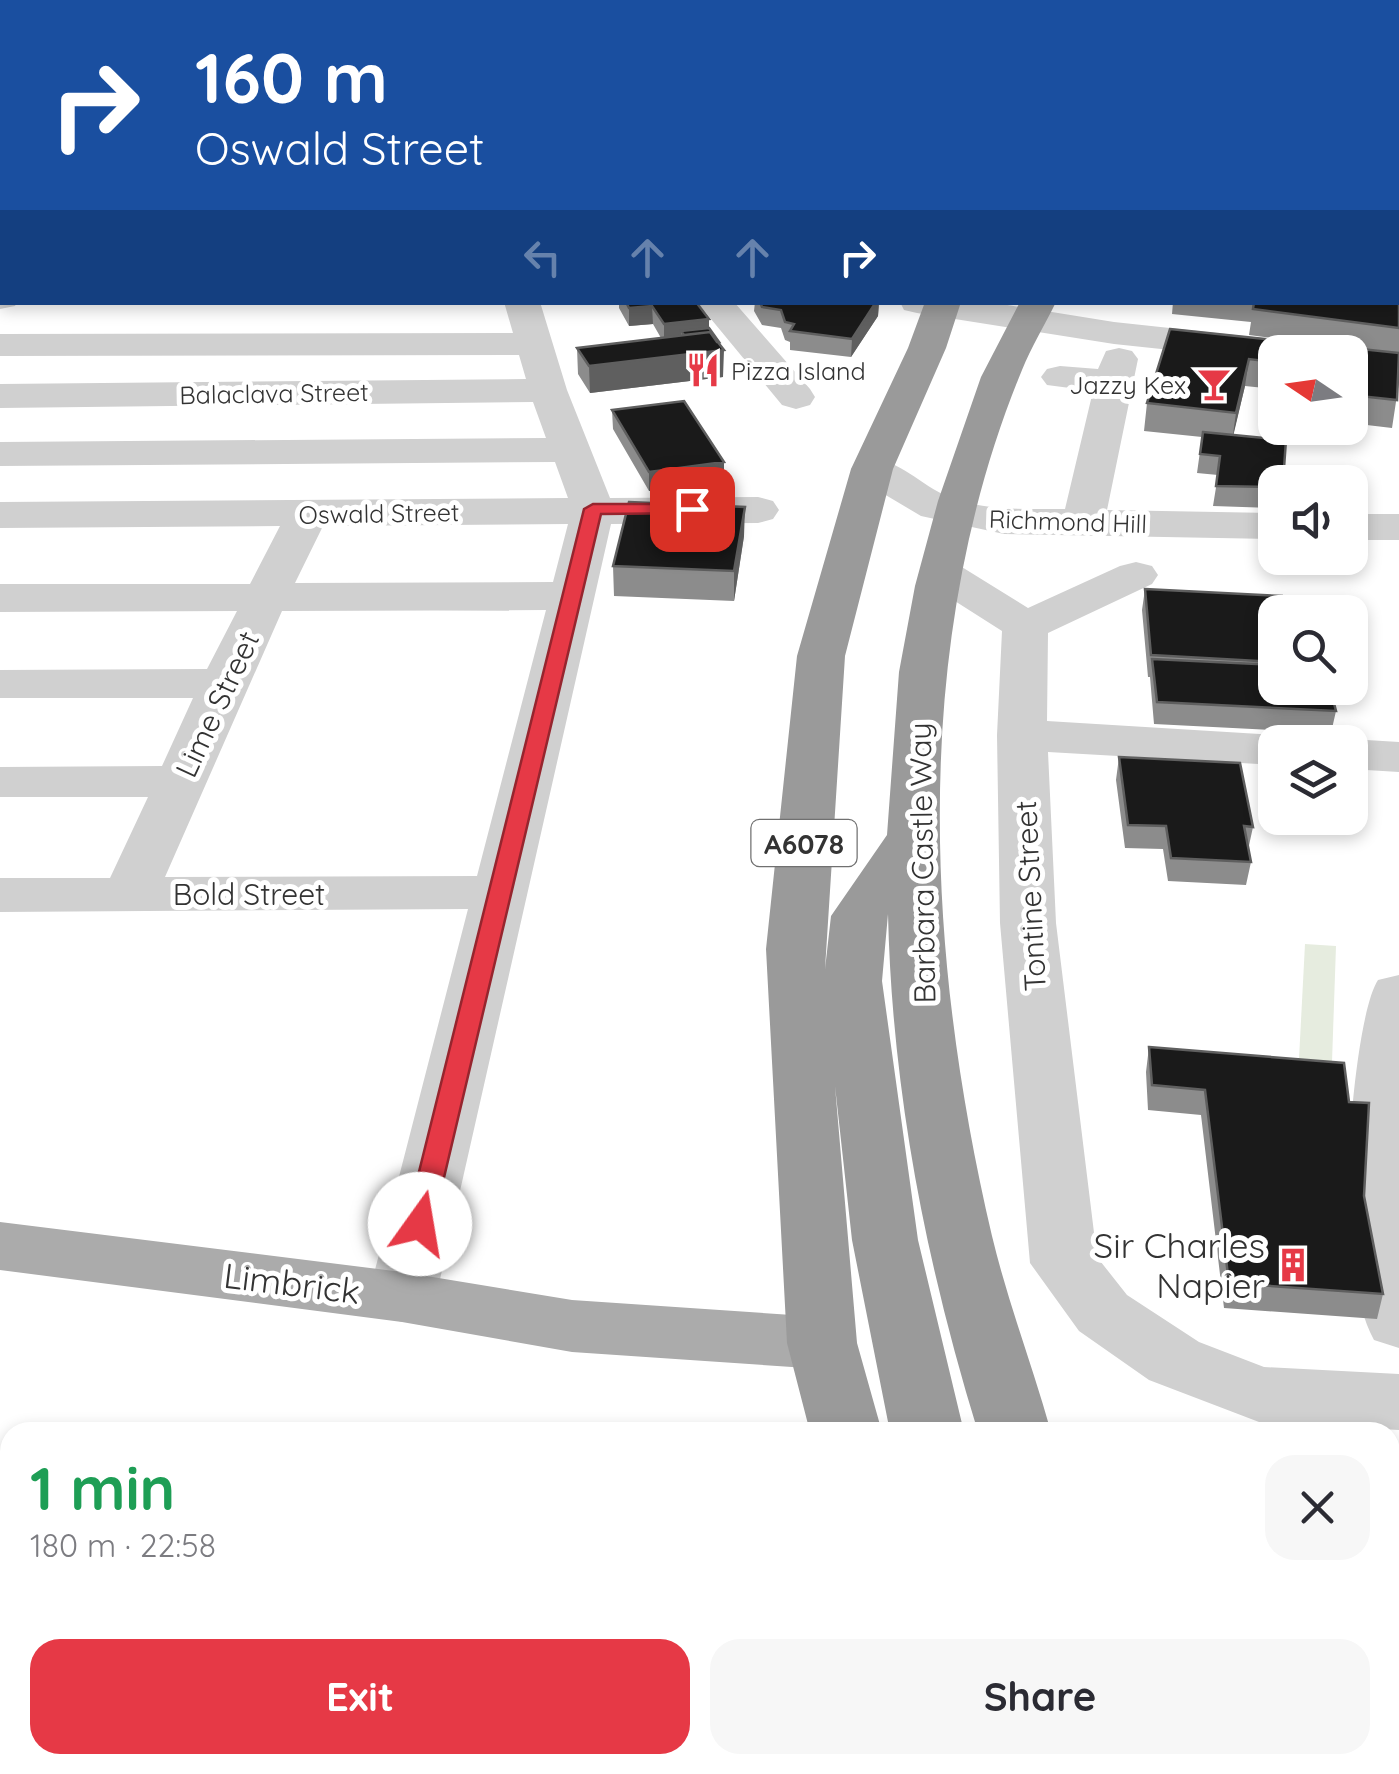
<!DOCTYPE html>
<meta charset="utf-8">
<style>
body{margin:0;font-family:Quicksand,sans-serif;background:#f7f7f7;color:#2b2b33;height:100vh;display:flex;flex-direction:column;font-size:38px;white-space:nowrap}
*{box-sizing:border-box;margin:0}
p{font-size:32px;color:#7c7c81}
.icon{flex:none;width:55px;height:55px;fill:none;stroke:currentColor;stroke-width:2;stroke-linecap:round;stroke-linejoin:round}
.map{position:relative;flex:1;overflow:hidden}
.drawer{position:absolute;left:0px;top:1422px;width:1400px;height:352px;display:flex;flex-direction:column;background:#fff;border-radius:30px 30px 0 0;box-shadow:0 5px 15px #0003}
.drawer>*{flex:none}
.hud{position:absolute;left:0px;top:0px;width:1400px;height:305px;box-shadow:0 5px 15px #0003;background:#1a4fa0;color:#fff;overflow:hidden}
.needle{width:65px;rotate:283deg}
.buttons{position:absolute;left:1258px;top:335px;display:grid;gap:20px}
.buttons a{display:grid;place-items:center;width:110px;height:110px;border-radius:20px;background:#fff;box-shadow:0 5px 15px #0003;font-size:50px}
.pin{position:absolute;display:grid;place-items:center;width:85px;height:85px;color:#fff;margin:-42px;border-radius:20px;box-shadow:0 5px 15px #0006}
.me{position:absolute;width:110px;margin:-55px;rotate:13deg;stroke-linejoin:round;filter:drop-shadow(0 0 8px #0008)}
.turn{display:flex;align-items:center;gap:35px;height:210px;padding:0 30px;font-size:45px}
.turn .icon{width:130px;height:130px;stroke-width:2.5}
.turn b{display:block;font-size:70px;line-height:85px}
.lanes{display:flex;align-items:center;height:95px;padding:0 30px;background:#0003;justify-content:center;gap:50px;direction:ltr}
.lanes .off{opacity:.35}
.round{display:grid;place-items:center;flex:none;width:105px;height:105px;border-radius:30px;background:#f7f7f7}
.overview{display:flex;align-items:center;justify-content:space-between;height:170px;padding:0 30px}
h1{font-size:60px;font-weight:800;line-height:75px;color:#1e9e55}
.primary-button{display:flex;gap:20px;margin-top:auto;padding:20px 30px}
.primary-button a{flex:1;height:115px;border-radius:30px;background:#e63946;color:#fff;font-size:40px;font-weight:800;line-height:115px;text-align:center}
.primary-button a+a{background:#f7f7f7;color:#2b2b33}
.map>svg:first-child{display:block}
</style>
<div class="map">
<svg width="1399" height="1774" viewBox="0 0 1399 1774">
<rect width="100%" height="100%" fill="#fff"/>
<!-- green -->
<path fill="#e6ecdf" d="M 1305,944 L 1336,946 L 1332,1062 L 1299,1059 Z"/>
<g fill="none" stroke-linecap="round" stroke-linejoin="round">
<!-- path -->
<path stroke="#cdcdcd" stroke-width="4" stroke-dasharray="2.5 2.5" stroke-linecap="butt" d="M 1349,2 L 1353,0"/>
<!-- minor -->
<path fill="#d0d0d0" fill-rule="evenodd" d="M 55,0 L 88,0 L 90,2 L 57,2 Z
M 200,0 L 234,0 L 236,2 L 202,2 Z
M 735,0 L 765,0 L 767,2 L 737,2 Z
M 0,24 L 2,25 L 2,41 L 0,41 Z
M 2,87 L 2,105 L 0,106 L 0,88 Z
M 1398,92 L 1399,92 L 1399,110 L 1398,110 Z
M 0,131 L 2,131 L 2,149 L 0,149 Z
M 0,204 L 2,204 L 2,224 L 0,224 Z
M 0,287 L 2,302 L 17,302 L 15,306 L 0,309 Z
M 504,302 L 540,302 L 567,390 L 610,498 L 758,497 L 773,501 L 779,510 L 773,519 L 758,523 L 611,524 L 436,1297 L 426,1315 L 402,1322 L 378,1315 L 368,1297 L 468,909 L 0,912 L 0,878 L 110,878 L 148,797 L 0,797 L 0,767 L 162,766 L 193,698 L 0,698 L 0,670 L 207,669 L 237,611 L 0,612 L 0,584 L 250,584 L 280,526 L 0,528 L 0,502 L 568,498 L 555,462 L 0,466 L 0,442 L 546,438 L 533,402 L 0,408 L 0,384 L 526,379 L 519,355 L 0,356 L 0,334 L 513,333 ZM 568,524 L 553,582 L 295,583 L 323,526 ZM 546,610 L 477,876 L 165,877 L 282,611 Z
M 697,302 L 734,302 L 810,389 L 815,397 L 810,405 L 796,409 L 782,405 Z
M 900,302 L 989,302 L 1114,322 L 1291,341 L 1304,344 L 1310,352 L 1275,352 L 1275,361 L 1114,344 L 917,313 L 904,310 Z
M 1119,348 L 1132,351 L 1138,359 L 1107,510 L 1275,513 L 1275,539 L 1004,534 L 921,516 L 857,478 L 851,469 L 857,460 C 893,451 917,484 949,497 C 984,511 1027,509 1065,509 L 1093,391 L 1047,385 L 1041,377 L 1047,369 L 1060,366 L 1098,369 L 1106,351 Z
M 1350,514 L 1399,514 L 1399,540 L 1350,540 Z
M 941,560 L 957,564 L 1028,608 L 1120,566 L 1136,562 L 1152,566 L 1158,575 L 1152,584 L 1048,633 L 1047,721 L 1275,735 L 1295,742 L 1275,742 L 1275,765 L 1048,752 L 1056,923 L 1097,1257 L 1127,1295 L 1199,1342 L 1264,1367 L 1399,1374 L 1399,1430 L 1259,1422 L 1149,1380 L 1079,1331 L 1030,1263 L 1000,923 L 997,735 L 1002,631 L 925,582 L 919,573 L 925,564 Z
M 1350,739 L 1399,742 L 1399,772 L 1350,769 L 1350,742 L 1335,742 Z
M 1399,975 L 1399,1348 L 1374,1340 C 1356,1307 1352,1259 1349,1221 C 1344,1178 1356,1014 1378,980 Z
M 1399,1519 L 1399,1587 L 1390,1590 L 1390,1522 Z
M 0,1543 L 10,1544 L 10,1608 L 0,1607 Z
M 425,1765 L 509,1765 L 509,1774 L 425,1774 Z
M 1117,1765 L 1205,1765 L 1209,1774 L 1121,1774 Z"/>
<!-- major -->
<path fill="#ababab" fill-rule="evenodd" d="M 0,1222 L 402,1272 L 572,1300 L 822,1317 L 847,1324 L 857,1343 L 847,1362 L 822,1369 L 572,1352 L 402,1322 L 0,1270 Z"/>
<!-- highway -->
<path fill="#9a9a9a" fill-rule="evenodd" d="M 925,302 L 961,302 L 946,348 L 893,469 L 845,656 L 825,969 L 831,916 L 887,835 L 899,672 L 915,586 L 938,501 L 981,377 L 1020,302 L 1056,302 C 1045,325 1031,347 1022,370 C 909,644 926,954 992,1236 C 1008,1303 1033,1367 1051,1432 L 978,1432 C 926,1263 892,1091 888,914 L 882,981 L 918,1240 L 964,1432 L 890,1432 L 852,1240 L 835,1086 L 857,1343 L 882,1432 L 810,1432 L 787,1343 L 766,949 L 797,656 L 851,469 L 908,348 Z
M 893,1765 L 1058,1765 L 1061,1774 L 895,1774 Z
M 1074,1765 L 1158,1765 L 1161,1774 L 1077,1774 Z"/>
</g>
<!-- wall -->
<path fill="#8c8c8c" d="M 78,0 L 191,0 L 194,2 L 87,2 Z
M 950,0 L 1083,0 L 1082,2 L 950,2 Z
M 1363,0 L 1399,0 L 1399,85 L 1398,85 L 1398,2 Z
M 1399,208 L 1399,382 L 1392,428 L 1350,423 L 1350,352 L 1275,352 L 1275,389 L 1245,386 L 1233,435 L 1275,482 L 1275,508 L 1213,506 L 1218,475 L 1197,473 L 1202,437 L 1144,431 L 1147,403 L 1170,329 L 1344,347 L 1249,335 L 1251,322 L 1172,314 L 1173,302 L 1398,302 Z
M 619,302 L 696,302 L 719,345 L 723,377 L 590,393 L 578,374 L 577,348 L 661,338 L 653,324 L 629,326 L 619,308 Z
M 755,302 L 879,302 L 878,316 L 851,357 L 790,350 L 790,342 L 785,340 L 781,328 L 762,325 L 754,311 Z
M 612,410 L 724,462 L 724,482 L 649,491 L 613,429 Z
M 744,536 L 734,601 L 614,596 L 613,566 Z
M 1145,589 L 1275,612 L 1275,688 L 1336,711 L 1331,733 L 1154,724 L 1150,677 L 1148,677 L 1142,610 Z
M 1119,757 L 1253,827 L 1248,850 L 1251,862 L 1246,885 L 1168,881 L 1163,849 L 1125,848 L 1116,780 Z
M 1149,1047 L 1364,1196 L 1383,1294 L 1377,1319 L 1224,1308 L 1201,1115 L 1148,1110 L 1146,1072 Z
M 1399,1568 L 1399,1617 L 1390,1609 L 1390,1595 L 1397,1569 Z
M 1390,1636 L 1399,1644 L 1399,1774 L 1346,1774 L 1349,1765 L 1390,1765 Z"/>
<!-- shaded-wall -->
<path fill="#5f5f5f" d="M 876,302 L 879,302 L 878,316 L 851,357 L 852,339 Z
M 652,306 L 653,324 L 629,326 L 629,308 Z
M 709,319 L 709,337 L 681,331 L 681,341 L 664,343 L 664,324 Z
M 719,342 L 719,351 L 724,350 L 723,377 L 590,393 L 589,366 Z
M 1249,359 L 1245,386 L 1232,441 L 1236,413 Z
M 724,462 L 724,482 L 649,491 L 649,472 Z
M 745,507 L 744,536 L 734,601 L 734,571 Z"/>
<!-- building -->
<path fill="#1a1a1a" stroke="#5f5f5f" stroke-width="2.5" d="M 128,0 L 191,0 L 194,2 L 131,2 Z
M 608,0 L 676,0 L 658,2 L 590,2 Z
M 978,0 L 1022,0 L 1033,2 L 989,2 Z
M 1363,0 L 1399,2 L 1399,58 L 1398,58 L 1398,2 L 1359,2 Z
M 0,66 L 2,66 L 2,85 L 0,86 Z
M 1398,208 L 1399,208 L 1399,277 L 1398,277 Z
M 1398,277 L 1399,277 L 1399,328 L 1253,309 L 1254,302 L 1398,302 Z
M 626,302 L 696,302 L 709,319 L 664,324 L 652,306 L 629,308 Z
M 760,302 L 876,302 L 852,339 L 790,331 L 794,324 L 785,322 L 781,310 L 762,307 Z
M 709,328 L 719,342 L 717,342 L 710,332 L 684,335 L 681,331 Z
M 1170,329 L 1399,353 L 1397,400 L 1350,395 L 1350,352 L 1275,352 L 1275,362 L 1249,359 L 1236,413 L 1147,403 Z
M 710,332 L 724,350 L 589,366 L 577,348 Z
M 684,401 L 724,462 L 649,472 L 612,410 Z
M 1203,432 L 1286,440 L 1283,482 L 1275,482 L 1275,487 L 1216,486 L 1220,456 L 1200,454 Z
M 629,502 L 745,507 L 734,571 L 613,566 Z
M 1145,589 L 1282,596 L 1286,612 L 1275,612 L 1275,662 L 1151,655 Z
M 1152,659 L 1275,665 L 1275,688 L 1330,688 L 1336,711 L 1157,702 Z
M 1119,757 L 1240,763 L 1253,827 L 1244,826 L 1251,862 L 1171,858 L 1166,826 L 1128,825 Z
M 1149,1047 L 1344,1063 L 1349,1102 L 1369,1103 L 1364,1196 L 1383,1294 L 1229,1283 L 1205,1090 L 1152,1085 Z
M 1390,1636 L 1399,1644 L 1399,1711 L 1390,1703 Z
M 1399,1712 L 1399,1774 L 1383,1774 L 1373,1765 L 1390,1765 L 1390,1719 Z"/>
<!-- route -->
<path fill="#e63946" stroke="#96252e" stroke-width="2.5" d="M 692,504 L 698,506 L 698,513 L 601,514 L 433,1224 L 429,1230 L 410,1230 L 406,1224 L 584,509 L 593,504 Z"/>
<!-- icons -->
<defs>
<g id="restaurant-bare" transform="scale(2.7)"><path d="M-5-6h1v4h1v-4h1v4h1v-4h1v5L-1.5 .5V6h-2V.5L-5-1ZM5-6V6H3V1.5H1.5Q1.5-4 5-6Z" fill="#e63946" stroke="#fff" stroke-width="2.5" paint-order="stroke"/></g>
<g id="bar-bare" transform="scale(2.7)"><path d="M-6-5H6L.8 .8V4.5H3.5V6h-7V4.5H-.8V.8Z" fill="#e63946" stroke="#fff" stroke-width="2.5" paint-order="stroke"/></g>
<g id="building-bare" transform="scale(2.7)"><path d="M-4-6H4V6H1V3H-1V6H-4ZM-2.5-4.3h1.7v1.8h-1.7ZM.8-4.3h1.7v1.8H.8ZM-2.5-1h1.7V.8h-1.7ZM.8-1h1.7V.8H.8Z" fill="#e63946" stroke="#fff" stroke-width="2.5" paint-order="stroke"/></g>
</defs>
<g fill-rule="evenodd">
<use href="#restaurant-bare" x="703" y="370"/>
<use href="#bar-bare" x="1214" y="384"/>
<use href="#building-bare" x="1293" y="1265"/>
</g>
<g text-anchor="middle" dominant-baseline="central" stroke-width="10" stroke-linejoin="round" paint-order="stroke">
<!-- far-poi labels -->
<g font-size="25" fill="#333" stroke="#fff" text-anchor="start">
<text x="731" y="370">Pizza Island</text>
<text x="1186" y="384" text-anchor="end">Jazzy Kex</text>
</g>
<!-- far-street labels -->
<g font-size="25" fill="#333" stroke="#fff">
<text transform="translate(274 393) rotate(-1)">Balaclava Street</text>
<text transform="translate(379 513) rotate(-1)">Oswald Street</text>
<text transform="translate(1068 521) rotate(2)">Richmond Hill</text>
</g>
<!-- shield labels -->
<rect fill="#fff" stroke="#707070" stroke-width="2.5" x="751.5" y="820" width="105" height="46" rx="8"/>
<g font-size="28" font-weight="bold" fill="#333">
<text x="804" y="843">A6078</text>
</g>
<!-- street labels -->
<g font-size="30" fill="#333" stroke="#fff">
<text transform="translate(217 704) rotate(-65)">Lime Street</text>
<text transform="translate(922 863) rotate(-91)">Barbara Castle Way</text>
<text x="249" y="894">Bold Street</text>
<text transform="translate(1030 896) rotate(-93)">Tontine Street</text>
</g>
<!-- near-poi labels -->
<g font-size="35" fill="#333" stroke="#fff" text-anchor="end">
<text x="1265" y="1245">Sir Charles<tspan x="1265" dy="40">Napier</tspan></text>
</g>
<!-- near-street labels -->
<g font-size="35" fill="#333" stroke="#fff">
<text transform="translate(292 1283) rotate(7)">Limbrick</text>
</g>
</g>
</svg>
<div class="buttons">
<a><svg class="needle" viewBox="-14 -14 28 28"><path d="M0-13l5 13h-10z" fill="#e53935"/><path d="M0 13l5-13h-10z" fill="#7c7c81"/></svg></a>
<a><svg class="icon" aria-label="sound" viewBox="0 0 24 24"><path d="M4 9h4l5-4v14l-5-4H4zM17 9q2 3 0 6"/></svg></a>
<a><svg class="icon" aria-label="search" viewBox="0 0 24 24"><circle cx="10" cy="10" r="6"/><path d="M15 15l6 6"/></svg></a>
<a><svg class="icon" aria-label="layers" viewBox="0 0 24 24"><path d="M12 4l9 5-9 5-9-5zM3 14l9 5 9-5"/></svg></a>
</div>
<div class="pin" style="left:692px;top:509px;background:#d93025"><svg class="icon" aria-label="arrive" viewBox="0 0 24 24"><path d="M6 21V4h12l-3 4 3 4H6"/></svg></div>
<svg class="me" style="left:420px;top:1224px" viewBox="-20 -20 40 40"><circle r="19" fill="#fff"/><path d="M0-13L10 11 0 6-10 11z" fill="#e63946"/></svg>
<div class="hud">
<div class="turn"><svg class="icon" aria-label="right" viewBox="0 0 24 24"><path d="M7 20v-9h11M14 6l5 5-5 5"/></svg><div><b>160 m</b>Oswald Street</div></div>
<div class="lanes"><svg class="icon off" aria-label="left" viewBox="0 0 24 24"><path d="M17 20v-9H6M10 6l-5 5 5 5"/></svg><svg class="icon off" aria-label="ahead" viewBox="0 0 24 24"><path d="M12 20V5M6 11l6-6 6 6"/></svg><svg class="icon off" aria-label="ahead" viewBox="0 0 24 24"><path d="M12 20V5M6 11l6-6 6 6"/></svg><svg class="icon" aria-label="right" viewBox="0 0 24 24"><path d="M7 20v-9h11M14 6l5 5-5 5"/></svg></div>
</div>
<section class="drawer">
<div class="overview"><div><h1>1 min</h1><p>180 m · 22:58</p></div><a class="round"><svg class="icon" aria-label="close" viewBox="0 0 24 24"><path d="M6 6l12 12M18 6L6 18"/></svg></a></div>
<div class="primary-button"><a>Exit</a><a>Share</a></div>
</section>
</div>
